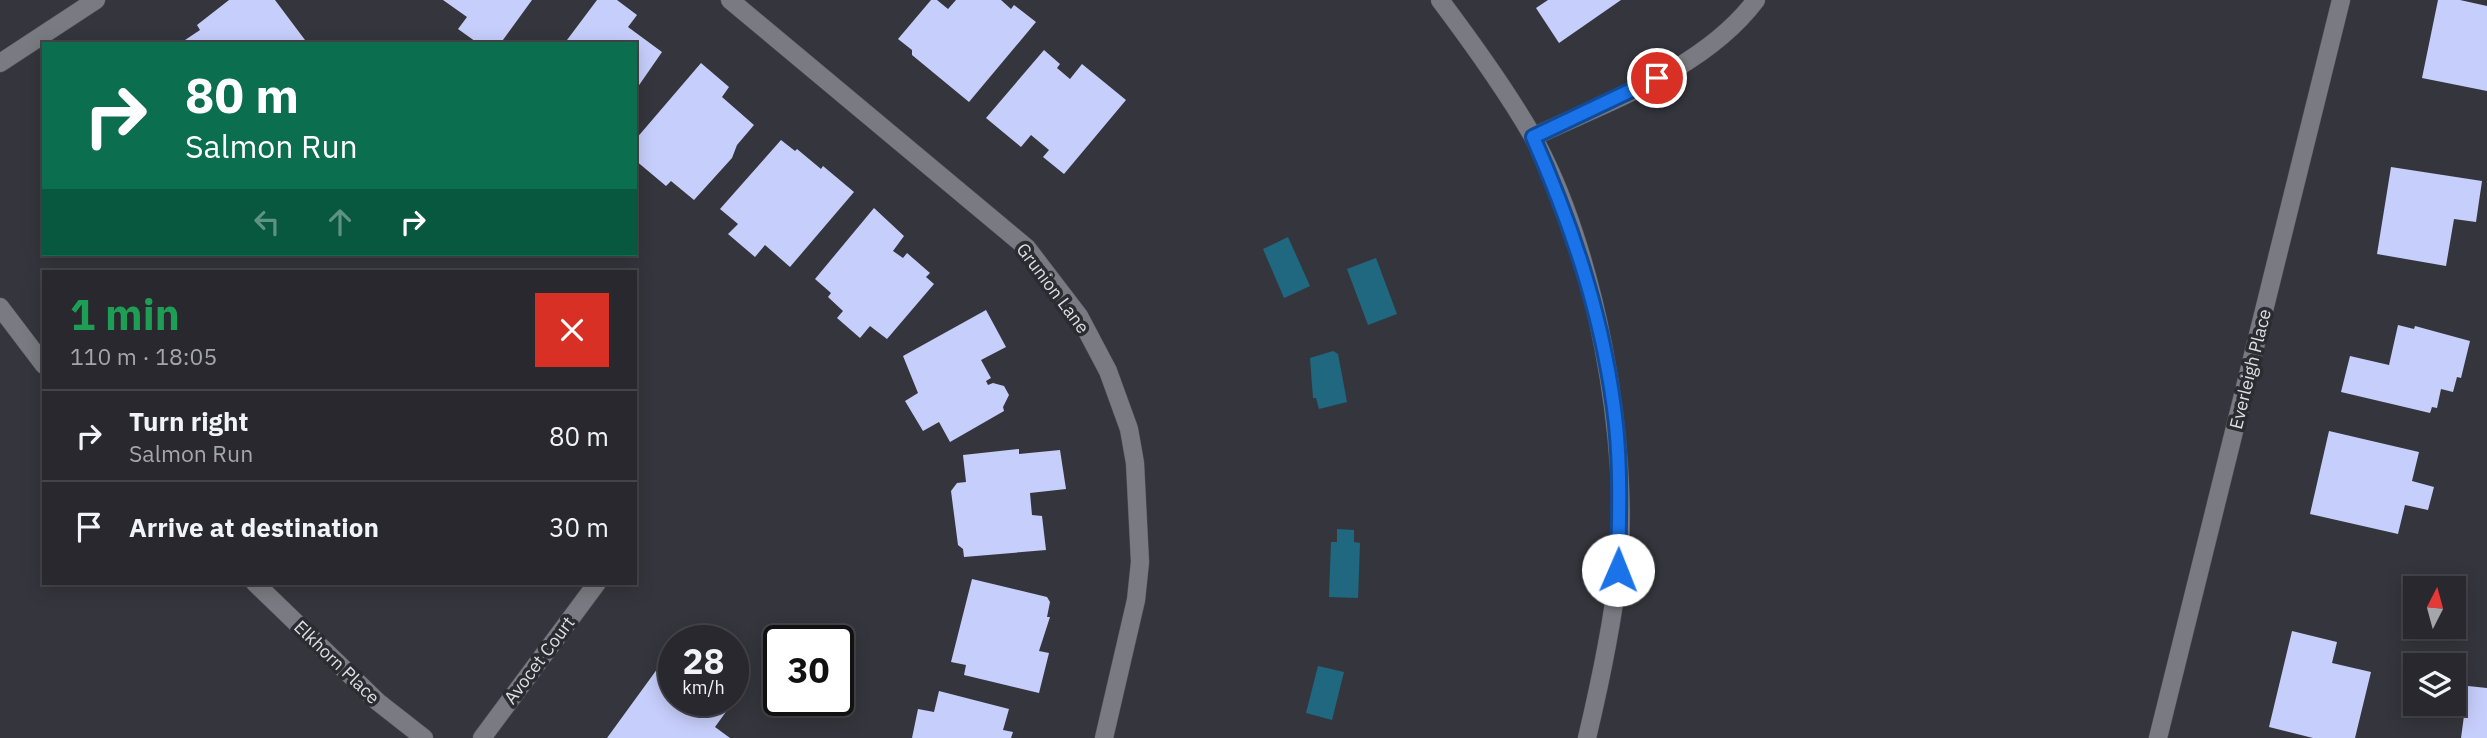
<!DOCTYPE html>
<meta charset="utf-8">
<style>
body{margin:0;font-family:"IBM Plex Sans",sans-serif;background:#303036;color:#f1f3f6;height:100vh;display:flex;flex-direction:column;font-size:26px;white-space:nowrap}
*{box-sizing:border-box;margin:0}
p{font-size:23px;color:#a5a6aa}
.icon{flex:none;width:38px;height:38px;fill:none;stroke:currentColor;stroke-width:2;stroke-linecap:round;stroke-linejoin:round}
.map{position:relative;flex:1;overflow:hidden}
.side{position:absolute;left:42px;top:270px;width:595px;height:315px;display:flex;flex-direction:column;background:#28282e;border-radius:0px;box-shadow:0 4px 18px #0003,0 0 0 2px #44444a}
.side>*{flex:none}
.banner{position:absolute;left:42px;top:42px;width:595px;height:214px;border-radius:0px;box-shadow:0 4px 18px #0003,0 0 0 2px #44444a;background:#0b6e4f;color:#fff;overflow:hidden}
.needle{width:46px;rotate:6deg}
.tools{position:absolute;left:2403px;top:576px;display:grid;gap:14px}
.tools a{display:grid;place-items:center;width:63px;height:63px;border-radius:0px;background:#28282e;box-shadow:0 4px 18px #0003,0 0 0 2px #44444a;font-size:35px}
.speed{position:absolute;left:658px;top:625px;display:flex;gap:14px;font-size:35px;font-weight:700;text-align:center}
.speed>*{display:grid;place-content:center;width:91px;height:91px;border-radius:50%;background:#28282e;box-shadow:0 4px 18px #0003,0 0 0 2px #44444a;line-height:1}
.speed small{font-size:18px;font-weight:400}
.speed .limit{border:4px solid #111;border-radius:10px;background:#fff;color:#111}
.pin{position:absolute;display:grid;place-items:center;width:60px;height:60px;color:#fff;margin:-30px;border:4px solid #fff;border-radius:50%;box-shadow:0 2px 7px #0007}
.me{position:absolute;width:77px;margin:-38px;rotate:1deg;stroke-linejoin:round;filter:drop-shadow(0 0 5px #0008)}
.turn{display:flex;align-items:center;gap:24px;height:147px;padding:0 28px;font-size:32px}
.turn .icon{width:91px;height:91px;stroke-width:2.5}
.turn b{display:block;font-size:49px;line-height:60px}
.lanes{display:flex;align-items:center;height:66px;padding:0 28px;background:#0003;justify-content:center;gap:35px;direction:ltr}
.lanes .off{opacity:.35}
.round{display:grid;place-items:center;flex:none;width:74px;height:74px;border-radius:0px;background:#303036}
.overview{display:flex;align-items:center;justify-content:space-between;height:119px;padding:0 28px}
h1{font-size:42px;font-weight:700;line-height:52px;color:#1e9e55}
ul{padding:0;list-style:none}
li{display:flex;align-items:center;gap:21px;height:91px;padding:0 28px;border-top:2px solid #44444a}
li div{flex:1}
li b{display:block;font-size:26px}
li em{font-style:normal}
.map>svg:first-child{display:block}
</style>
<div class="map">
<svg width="2487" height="738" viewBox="0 0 2487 738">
<rect width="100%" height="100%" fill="#35363d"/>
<!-- water -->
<path fill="#1f6880" d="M 1288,237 L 1310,286 L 1284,298 L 1263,249 Z
M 1376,258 L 1397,314 L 1368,325 L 1347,269 Z
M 1333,351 L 1338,354 L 1347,402 L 1319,409 L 1316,398 L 1313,398 L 1310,358 Z
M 1337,529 L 1354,530 L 1354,542 L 1360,543 L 1358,598 L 1329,597 L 1331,542 L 1337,542 Z
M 1318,666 L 1344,672 L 1332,720 L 1306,713 Z"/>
<!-- building -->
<path fill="#c6cefb" d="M 229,0 L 275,0 L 308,44 L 188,44 L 185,40 L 200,30 L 197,25 Z
M 443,0 L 532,0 L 500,44 L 479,44 L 458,29 L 467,17 Z
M 597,0 L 617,0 L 637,15 L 628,27 L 662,52 L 635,91 L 635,44 L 564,44 Z
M 931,0 L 937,0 L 948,9 L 956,0 L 1001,0 L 1011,9 L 1014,5 L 1036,22 L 969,102 L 912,55 L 912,50 L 898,39 Z
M 1548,0 L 1621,0 L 1559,43 L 1536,8 Z
M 2438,0 L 2460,0 L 2487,6 L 2487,91 L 2422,78 Z
M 1044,50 L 1060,64 L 1057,68 L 1070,79 L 1082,64 L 1126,100 L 1064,174 L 1043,157 L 1049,150 L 1031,135 L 1021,147 L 986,118 Z
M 701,63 L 729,87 L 722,97 L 754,125 L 737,145 L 732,158 L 694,200 L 671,181 L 666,186 L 635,160 L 635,140 Z
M 781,140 L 795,151 L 797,149 L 821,169 L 823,166 L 854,192 L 790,267 L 765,245 L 755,257 L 728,234 L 738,224 L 720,209 Z
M 2391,167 L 2482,181 L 2476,222 L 2454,219 L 2446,266 L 2377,254 Z
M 874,208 L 904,236 L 893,251 L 903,258 L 907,253 L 930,273 L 926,277 L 934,284 L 887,339 L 870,326 L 860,338 L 837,318 L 843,311 L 828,297 L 831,293 L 815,279 Z
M 986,310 L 1006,347 L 981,360 L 991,378 L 986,381 L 988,385 L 993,383 L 1004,386 L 1009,395 L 1003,407 L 1004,411 L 950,442 L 939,422 L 923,431 L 905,401 L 918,393 L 903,356 Z
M 2398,325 L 2414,329 L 2415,326 L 2470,341 L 2461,378 L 2457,377 L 2453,392 L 2441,389 L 2437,408 L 2432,407 L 2430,413 L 2341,392 L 2350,356 L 2389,365 Z
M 2329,431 L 2419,452 L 2412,481 L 2434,487 L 2428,510 L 2405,505 L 2398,534 L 2310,514 Z
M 1019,449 L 1019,454 L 1060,450 L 1066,489 L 1030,493 L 1032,515 L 1042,516 L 1046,550 L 964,557 L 963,549 L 958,545 L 951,491 L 957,483 L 966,482 L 963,455 Z
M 972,579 L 1047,597 L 1050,602 L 1047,617 L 1050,617 L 1039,651 L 1049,653 L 1039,693 L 964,675 L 966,665 L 951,662 Z
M 2292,631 L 2337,642 L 2332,663 L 2371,672 L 2355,738 L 2313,738 L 2269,727 Z
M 663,661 L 674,669 L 674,700 L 716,700 L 728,709 L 715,727 L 730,738 L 607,738 Z
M 2468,686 L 2487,688 L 2487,738 L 2461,738 Z
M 939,691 L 1009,709 L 1003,730 L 1013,732 L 1011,738 L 912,738 L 918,709 L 934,712 Z"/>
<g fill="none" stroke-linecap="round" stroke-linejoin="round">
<!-- minor casing -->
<g stroke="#535459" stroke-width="19">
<path id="minor" d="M 730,0 L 1027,248 L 1079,316 L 1108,371 L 1129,429 L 1135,463 L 1140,562 L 1136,600 L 1104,738
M 1440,0 C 1473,44 1505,88 1532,135 C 1595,247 1631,444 1618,572 C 1612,628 1600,683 1587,738
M 0,63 L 96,0
M 1533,137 C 1609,101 1704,69 1756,0
M 0,307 L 44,365
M 255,583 L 378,702 L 424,738
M 482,738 L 597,583
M 2158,738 L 2341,0"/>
</g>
<!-- minor -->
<use href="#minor" stroke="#7a7b82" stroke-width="18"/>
</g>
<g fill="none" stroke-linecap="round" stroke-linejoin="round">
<!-- route casing -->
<g stroke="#114b97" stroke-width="18">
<path id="route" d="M 1618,570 C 1619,522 1621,474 1616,425 C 1605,324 1574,230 1533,137 L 1657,78"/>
</g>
<!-- route -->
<use href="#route" stroke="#1a73e8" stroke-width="12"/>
</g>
<g text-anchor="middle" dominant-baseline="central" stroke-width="7" stroke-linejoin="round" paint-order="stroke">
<!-- street labels -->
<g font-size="18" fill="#dddee2" stroke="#2b2c32">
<text transform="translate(1053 288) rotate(53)">Grunion Lane</text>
<text transform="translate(2250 369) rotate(-76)">Everleigh Place</text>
<text transform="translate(539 660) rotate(-53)">Avocet Court</text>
<text transform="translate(337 662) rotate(44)">Elkhorn Place</text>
</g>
</g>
</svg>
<div class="tools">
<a><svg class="needle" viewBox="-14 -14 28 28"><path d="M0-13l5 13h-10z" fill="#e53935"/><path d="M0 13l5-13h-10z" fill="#a5a6aa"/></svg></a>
<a><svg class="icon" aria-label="layers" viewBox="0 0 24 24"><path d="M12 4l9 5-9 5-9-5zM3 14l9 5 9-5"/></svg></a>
</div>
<div class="speed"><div>28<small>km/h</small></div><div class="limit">30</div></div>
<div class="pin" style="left:1657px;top:78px;background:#d93025"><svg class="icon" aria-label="arrive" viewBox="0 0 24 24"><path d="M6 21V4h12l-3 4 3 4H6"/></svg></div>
<svg class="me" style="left:1618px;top:570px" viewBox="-20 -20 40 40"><circle r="19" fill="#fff"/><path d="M0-13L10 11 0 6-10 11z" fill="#1a73e8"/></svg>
<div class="banner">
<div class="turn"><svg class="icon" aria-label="right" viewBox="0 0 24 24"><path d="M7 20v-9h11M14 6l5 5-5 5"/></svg><div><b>80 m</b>Salmon Run</div></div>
<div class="lanes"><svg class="icon off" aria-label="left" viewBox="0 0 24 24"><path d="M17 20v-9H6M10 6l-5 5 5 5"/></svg><svg class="icon off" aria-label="ahead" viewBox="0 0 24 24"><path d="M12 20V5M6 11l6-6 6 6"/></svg><svg class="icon" aria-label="right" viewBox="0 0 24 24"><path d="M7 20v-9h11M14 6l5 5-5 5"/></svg></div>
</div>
<section class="side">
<div class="overview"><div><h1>1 min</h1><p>110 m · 18:05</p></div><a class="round" style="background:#d93025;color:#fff"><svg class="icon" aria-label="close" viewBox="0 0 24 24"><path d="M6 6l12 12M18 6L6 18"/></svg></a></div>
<ul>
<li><svg class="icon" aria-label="right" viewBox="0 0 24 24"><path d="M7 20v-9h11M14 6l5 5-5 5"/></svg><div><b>Turn right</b><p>Salmon Run</p></div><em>80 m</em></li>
<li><svg class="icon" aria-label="arrive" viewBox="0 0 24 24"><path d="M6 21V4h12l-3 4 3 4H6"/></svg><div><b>Arrive at destination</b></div><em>30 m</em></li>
</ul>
</section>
</div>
